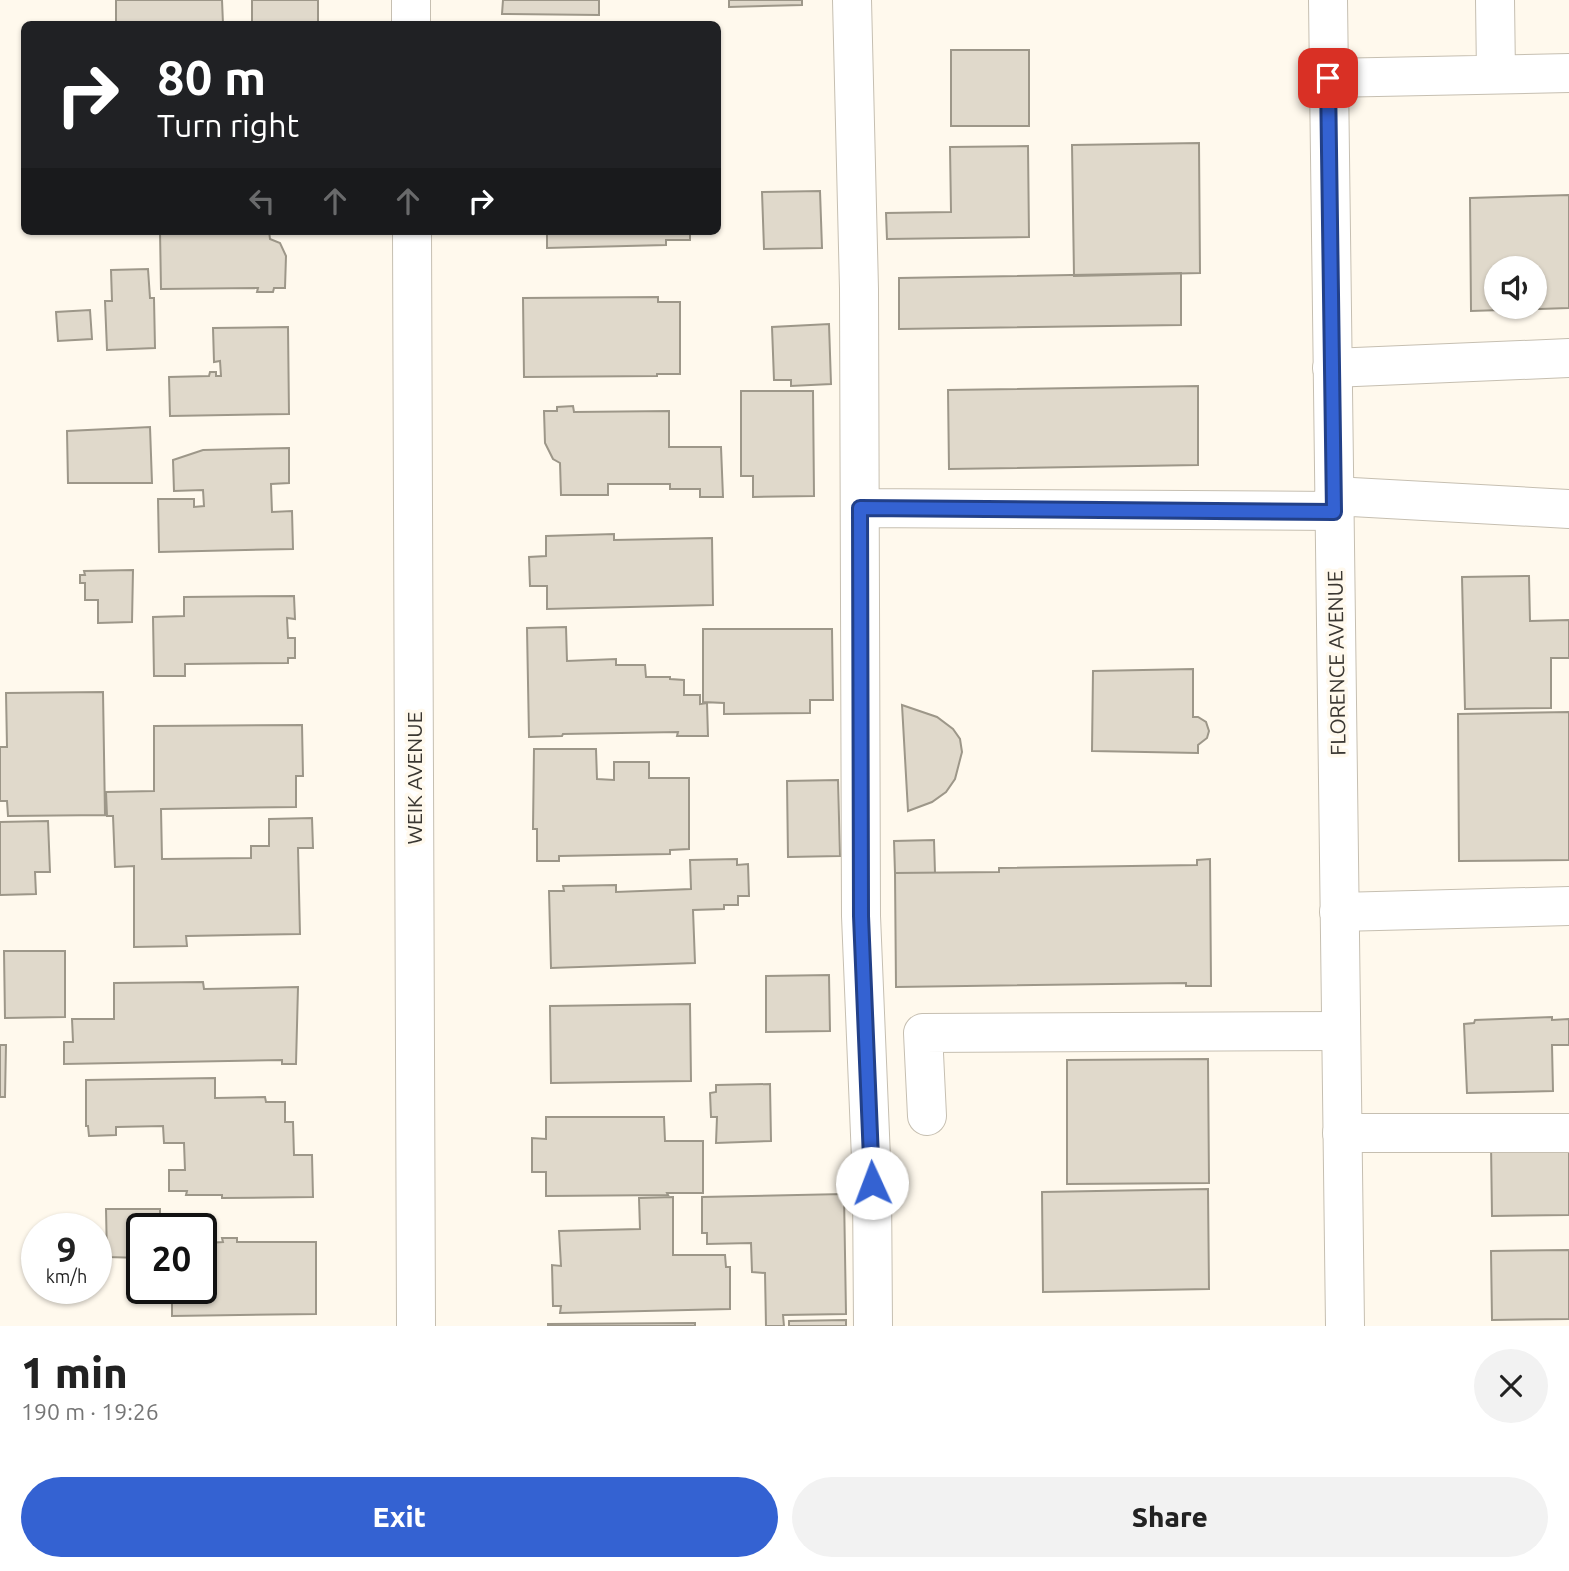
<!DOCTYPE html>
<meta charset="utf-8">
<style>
body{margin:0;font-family:Ubuntu,sans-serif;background:#f2f2f2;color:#222;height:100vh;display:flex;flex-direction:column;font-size:26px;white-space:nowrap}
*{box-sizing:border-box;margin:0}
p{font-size:23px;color:#767676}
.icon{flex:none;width:38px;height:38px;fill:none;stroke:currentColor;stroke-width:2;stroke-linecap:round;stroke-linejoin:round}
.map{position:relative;height:1326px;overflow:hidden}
.sheet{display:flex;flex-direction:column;background:#fff;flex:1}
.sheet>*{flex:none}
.guide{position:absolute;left:21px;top:21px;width:700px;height:214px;border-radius:10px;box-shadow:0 2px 5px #0004;background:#202124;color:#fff;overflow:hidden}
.controls{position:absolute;left:1484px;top:256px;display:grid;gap:14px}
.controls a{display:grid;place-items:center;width:63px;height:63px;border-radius:50%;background:#fff;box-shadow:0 2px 5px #0004;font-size:35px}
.speed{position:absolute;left:21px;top:1213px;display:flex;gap:14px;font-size:35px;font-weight:700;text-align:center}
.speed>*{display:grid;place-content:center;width:91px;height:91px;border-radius:50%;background:#fff;box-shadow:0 2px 5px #0004;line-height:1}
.speed small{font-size:18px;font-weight:400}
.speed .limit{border:4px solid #111;border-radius:10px;background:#fff;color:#111}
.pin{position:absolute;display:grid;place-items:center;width:60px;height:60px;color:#fff;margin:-30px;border-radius:14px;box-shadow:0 4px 10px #0006}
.me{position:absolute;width:77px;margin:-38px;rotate:358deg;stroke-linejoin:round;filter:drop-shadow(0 0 5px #0008)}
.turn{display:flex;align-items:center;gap:24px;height:147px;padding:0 21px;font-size:32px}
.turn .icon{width:91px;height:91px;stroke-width:2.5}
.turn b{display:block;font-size:49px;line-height:60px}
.lanes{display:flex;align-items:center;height:66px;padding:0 21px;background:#0003;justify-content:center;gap:35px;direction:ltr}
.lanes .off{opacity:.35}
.round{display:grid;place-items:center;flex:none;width:74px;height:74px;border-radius:37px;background:#f2f2f2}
.summary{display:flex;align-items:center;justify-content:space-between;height:119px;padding:0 21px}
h1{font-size:42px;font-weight:800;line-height:52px}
.action{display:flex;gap:14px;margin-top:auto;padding:14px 21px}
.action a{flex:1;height:80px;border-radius:42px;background:#3462d2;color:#fff;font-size:28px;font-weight:800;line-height:80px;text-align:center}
.action a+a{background:#f2f2f2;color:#222}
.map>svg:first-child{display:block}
</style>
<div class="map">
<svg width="1569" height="1326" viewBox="0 0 1569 1326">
<rect width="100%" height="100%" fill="#fff9ed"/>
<!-- building -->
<path fill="#e0d9cb" stroke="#9d9789" stroke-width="2" fill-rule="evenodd" d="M 116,0 L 222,0 L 223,24 L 116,24 Z
M 252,0 L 318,0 L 318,24 L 252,24 Z
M 503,0 L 599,0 L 599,15 L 502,14 Z
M 729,0 L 802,0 L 802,5 L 729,7 Z
M 951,50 L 1029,50 L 1029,126 L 951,126 Z
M 1199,143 L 1200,273 L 1074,276 L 1072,145 Z
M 1028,146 L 1029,237 L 887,239 L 886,213 L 951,212 L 950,147 Z
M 820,191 L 822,248 L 764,249 L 762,192 Z
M 1569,195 L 1569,308 L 1471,311 L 1470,198 ZM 1496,268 L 1535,268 L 1535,306 L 1496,306 Z
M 160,231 L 269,231 L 270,239 L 280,243 L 286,256 L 285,288 L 274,288 L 273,292 L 257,292 L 258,288 L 161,289 Z
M 547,231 L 690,231 L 690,240 L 666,240 L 666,245 L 547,248 Z
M 148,269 L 150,298 L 154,298 L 155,348 L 107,350 L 105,301 L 112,301 L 111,270 Z
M 1181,273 L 1181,325 L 899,329 L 899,278 Z
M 658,297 L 658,302 L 680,302 L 680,374 L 657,374 L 657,376 L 524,377 L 523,298 Z
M 90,310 L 92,339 L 58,341 L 56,312 Z
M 829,324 L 831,384 L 791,386 L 791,380 L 774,380 L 772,327 Z
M 288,327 L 289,414 L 170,416 L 169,377 L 209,376 L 210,372 L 216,372 L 216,376 L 221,376 L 220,361 L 214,362 L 213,328 Z
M 1198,386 L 1198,465 L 949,469 L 948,390 Z
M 741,391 L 813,391 L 814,496 L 753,497 L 753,476 L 741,476 Z
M 573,406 L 574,412 L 669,411 L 669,447 L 721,447 L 723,497 L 700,497 L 700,489 L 670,489 L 670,484 L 608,484 L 608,495 L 561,495 L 560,463 L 553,459 L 545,443 L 544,411 L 557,411 L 557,407 Z
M 150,427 L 152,483 L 68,483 L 67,431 Z
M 289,448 L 289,483 L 271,484 L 272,512 L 292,511 L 293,549 L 159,552 L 158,499 L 194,499 L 194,507 L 204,506 L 203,490 L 174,491 L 173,460 L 203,450 Z
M 614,534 L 614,540 L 712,538 L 713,605 L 547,609 L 547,586 L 530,586 L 529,557 L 546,556 L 546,536 Z
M 133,570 L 132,622 L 98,623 L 98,600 L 85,600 L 85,583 L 80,583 L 80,575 L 85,575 L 84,571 Z
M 1529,576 L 1530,621 L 1569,620 L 1569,658 L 1551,658 L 1551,708 L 1465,709 L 1462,577 Z
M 294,596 L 295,619 L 287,618 L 288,638 L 295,638 L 295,658 L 288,658 L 288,663 L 185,664 L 185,676 L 154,676 L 153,617 L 184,616 L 184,597 Z
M 566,627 L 567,661 L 616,659 L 616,665 L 645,665 L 646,677 L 670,677 L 670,679 L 684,680 L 684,695 L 700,695 L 700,704 L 707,703 L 708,736 L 677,736 L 678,732 L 563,734 L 562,736 L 529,737 L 527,628 Z
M 703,629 L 832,629 L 833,700 L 810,700 L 810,713 L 724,714 L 724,703 L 703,702 Z
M 1193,669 L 1193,717 L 1198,717 L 1206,722 L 1209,731 L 1207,738 L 1198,745 L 1198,753 L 1092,751 L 1093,671 Z
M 103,692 L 105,815 L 8,816 L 7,801 L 0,801 L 0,747 L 7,747 L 6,693 Z
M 902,705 L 937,717 L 953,729 L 960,739 L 962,752 L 955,779 L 946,792 L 932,802 L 908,811 Z
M 1569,712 L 1569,860 L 1459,861 L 1458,714 Z
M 302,725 L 303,776 L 296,776 L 296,807 L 161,809 L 162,859 L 251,858 L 251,846 L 269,846 L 269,819 L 312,818 L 313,848 L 298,848 L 300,934 L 186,936 L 187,946 L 134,947 L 134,866 L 115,867 L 113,816 L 107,816 L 106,792 L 154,791 L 154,726 Z
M 534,749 L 596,749 L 597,779 L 614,780 L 614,762 L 649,762 L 649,778 L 689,778 L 689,849 L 670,850 L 670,854 L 559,856 L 559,861 L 537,861 L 537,829 L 533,829 Z
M 838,780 L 840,856 L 788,857 L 787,781 Z
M 48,821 L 50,872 L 35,872 L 36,894 L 0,895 L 0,822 Z
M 934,840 L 935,873 L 895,873 L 894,841 Z
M 737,859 L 737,865 L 748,864 L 749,896 L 738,896 L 738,905 L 724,905 L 724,909 L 693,910 L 695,963 L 551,968 L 549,891 L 564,891 L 563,886 L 616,885 L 616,892 L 691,889 L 690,860 Z
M 1210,859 L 1211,986 L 1186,986 L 1186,983 L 896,987 L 895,873 L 999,872 L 999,868 L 1197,865 L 1197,860 Z
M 4,951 L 65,951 L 65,1017 L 5,1018 Z
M 829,975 L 830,1031 L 766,1032 L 766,976 Z
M 203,982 L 204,989 L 298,987 L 296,1064 L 282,1064 L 282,1060 L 64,1064 L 64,1042 L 73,1042 L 72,1019 L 114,1019 L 114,983 Z
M 690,1004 L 691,1081 L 551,1083 L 550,1006 Z
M 1552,1017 L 1552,1020 L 1569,1019 L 1569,1045 L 1552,1045 L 1553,1091 L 1467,1093 L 1464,1024 L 1474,1023 L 1475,1020 Z
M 0,1045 L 6,1045 L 5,1097 L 0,1097 Z
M 1208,1059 L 1209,1183 L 1067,1184 L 1067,1060 Z
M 215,1078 L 215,1098 L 265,1097 L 266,1102 L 285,1102 L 285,1122 L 293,1122 L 294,1155 L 312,1155 L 313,1197 L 222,1198 L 222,1195 L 186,1195 L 187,1191 L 169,1191 L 169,1170 L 185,1170 L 184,1143 L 164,1143 L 163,1126 L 116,1127 L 116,1135 L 89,1136 L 88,1126 L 86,1126 L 86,1080 Z
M 770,1084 L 771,1141 L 716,1143 L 717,1117 L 711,1117 L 710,1093 L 716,1092 L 716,1085 Z
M 546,1117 L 664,1117 L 665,1141 L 703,1141 L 703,1193 L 667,1193 L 668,1195 L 546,1196 L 546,1172 L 532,1172 L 532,1138 L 546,1139 Z
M 1569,1143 L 1569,1215 L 1492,1216 L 1491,1144 Z
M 1208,1189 L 1209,1289 L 1043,1292 L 1042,1192 Z
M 844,1194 L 846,1314 L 783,1315 L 784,1326 L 766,1326 L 765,1273 L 752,1272 L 751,1243 L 707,1244 L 707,1233 L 702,1233 L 702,1197 Z
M 673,1197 L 673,1255 L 725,1255 L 726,1267 L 730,1267 L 730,1309 L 560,1313 L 561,1306 L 553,1306 L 552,1265 L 561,1266 L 559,1231 L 640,1229 L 639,1198 Z
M 106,1209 L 160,1209 L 160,1228 L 142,1228 L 142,1258 L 107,1257 Z
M 222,1238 L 237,1238 L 237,1242 L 316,1242 L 316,1314 L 172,1316 L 172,1288 L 201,1288 L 201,1267 L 206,1267 L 206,1243 L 223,1242 Z
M 1569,1250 L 1569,1319 L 1492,1320 L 1491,1251 Z
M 846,1320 L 846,1326 L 789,1326 L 789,1321 Z
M 695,1323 L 695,1326 L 548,1326 L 548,1324 Z"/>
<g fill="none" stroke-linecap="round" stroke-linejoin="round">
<!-- minor casing -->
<g stroke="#c6bfb1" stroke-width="40">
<path id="minor" d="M 411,0 L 411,24
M 852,0 L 859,289 L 861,916 L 872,1183 L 873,1326
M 1495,0 L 1496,74
M 1328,78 L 1569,73
M 412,231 L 416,1326
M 1332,368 L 1569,358
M 1334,496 L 1569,509
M 860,508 L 1334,511
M 1339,912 L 1569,906
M 927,1116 L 923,1033 L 1340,1031
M 1342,1133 L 1569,1133"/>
</g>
<!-- major casing -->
<g stroke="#c6bfb1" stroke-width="40">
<path id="major" d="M 1328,0 L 1345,1326"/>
</g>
<!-- minor -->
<use href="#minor" stroke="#fff" stroke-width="38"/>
<!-- major -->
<use href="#major" stroke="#fff" stroke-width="38"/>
</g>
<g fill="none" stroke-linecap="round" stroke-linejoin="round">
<!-- route casing -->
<g stroke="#224088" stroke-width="18">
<path id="route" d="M 872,1183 L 861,916 L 860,508 L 1334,512 L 1328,78"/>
</g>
<!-- route -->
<use href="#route" stroke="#3462d2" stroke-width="12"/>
</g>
<g text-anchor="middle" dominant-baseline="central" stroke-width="7" stroke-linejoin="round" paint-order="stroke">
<!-- street labels -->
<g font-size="21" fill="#3a3732" stroke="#fff9ed">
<text transform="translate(1336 663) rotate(-91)">FLORENCE AVENUE</text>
<text transform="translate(414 778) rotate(-90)">WEIK AVENUE</text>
</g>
</g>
</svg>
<div class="controls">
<a><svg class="icon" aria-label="sound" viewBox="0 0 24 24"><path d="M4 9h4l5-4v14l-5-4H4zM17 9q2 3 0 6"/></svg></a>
</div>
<div class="speed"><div>9<small>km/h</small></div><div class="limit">20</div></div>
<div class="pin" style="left:1328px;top:78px;background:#d93025"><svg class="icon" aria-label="arrive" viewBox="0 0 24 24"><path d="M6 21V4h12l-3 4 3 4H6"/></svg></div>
<svg class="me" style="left:872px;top:1183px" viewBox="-20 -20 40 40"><circle r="19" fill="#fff"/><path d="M0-13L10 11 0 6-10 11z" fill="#3462d2"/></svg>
<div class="guide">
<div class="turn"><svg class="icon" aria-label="right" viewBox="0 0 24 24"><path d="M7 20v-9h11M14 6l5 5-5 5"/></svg><div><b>80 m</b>Turn right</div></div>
<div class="lanes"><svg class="icon off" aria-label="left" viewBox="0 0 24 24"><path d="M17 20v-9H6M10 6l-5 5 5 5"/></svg><svg class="icon off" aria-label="ahead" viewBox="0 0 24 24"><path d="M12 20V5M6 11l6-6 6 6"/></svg><svg class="icon off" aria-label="ahead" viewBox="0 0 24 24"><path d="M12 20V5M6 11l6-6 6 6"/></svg><svg class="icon" aria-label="right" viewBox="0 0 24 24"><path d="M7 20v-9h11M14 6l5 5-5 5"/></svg></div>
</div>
</div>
<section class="sheet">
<div class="summary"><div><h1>1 min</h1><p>190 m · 19:26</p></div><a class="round"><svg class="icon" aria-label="close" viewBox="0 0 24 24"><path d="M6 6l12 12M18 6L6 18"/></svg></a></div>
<div class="action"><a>Exit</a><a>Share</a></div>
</section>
